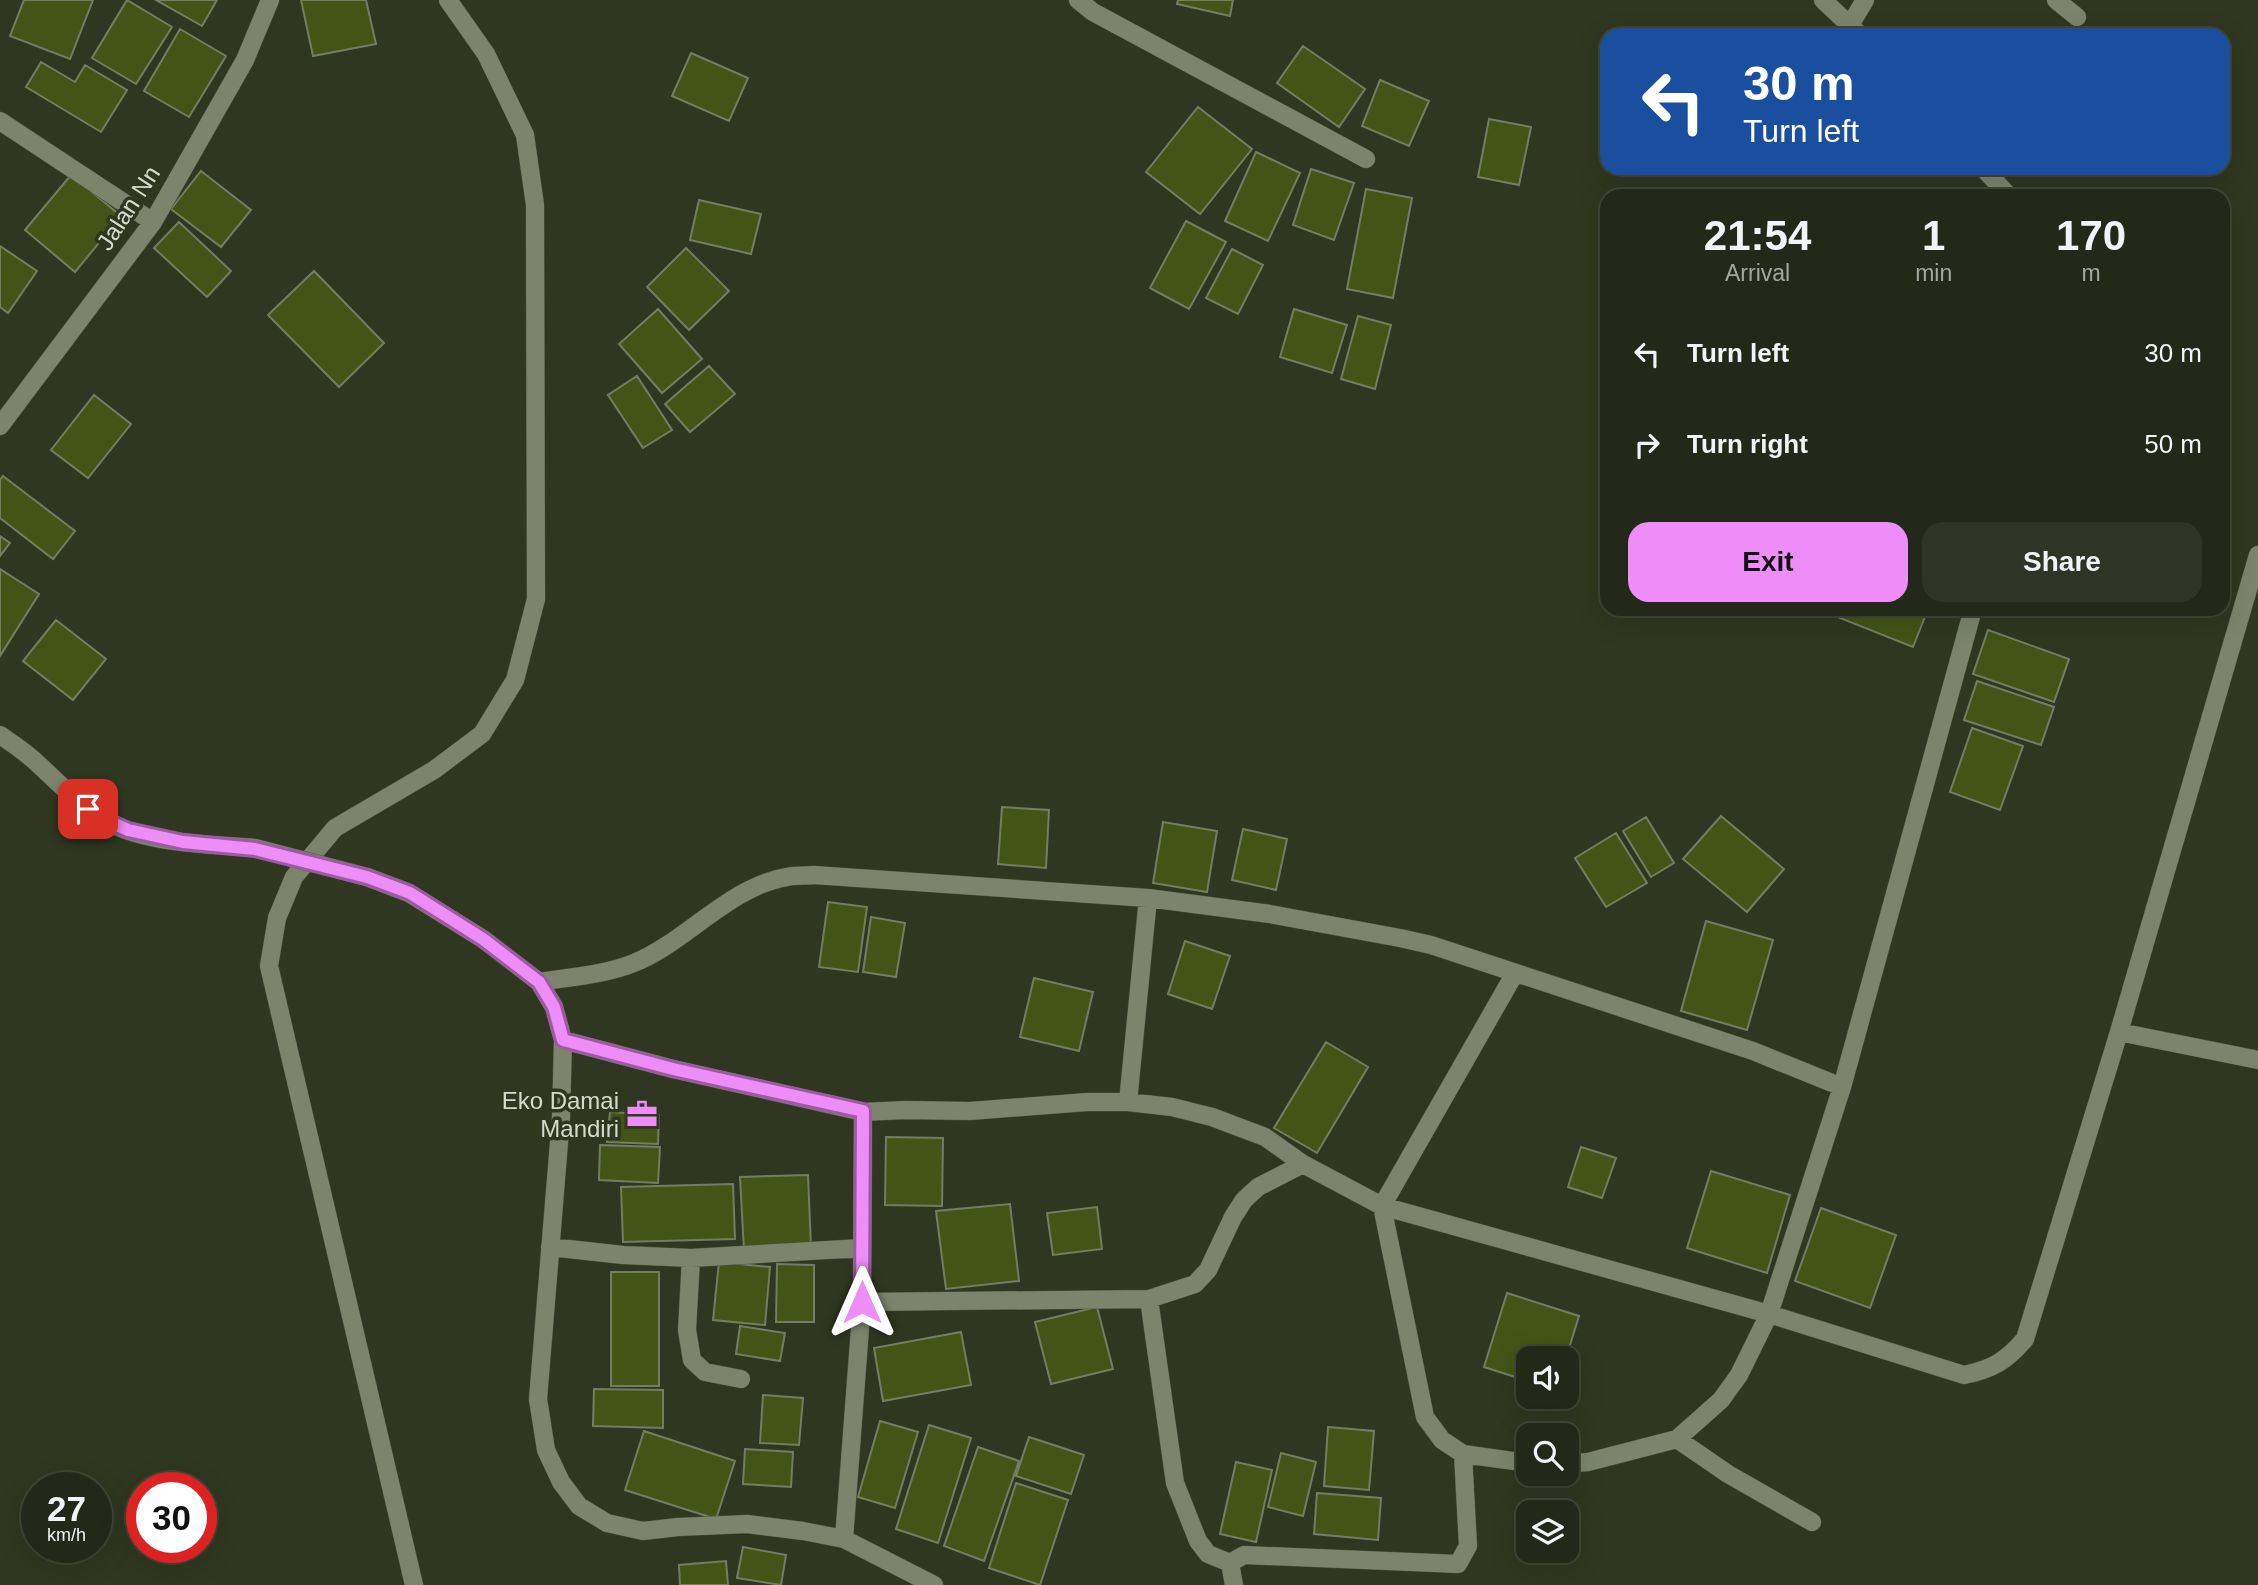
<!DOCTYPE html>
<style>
body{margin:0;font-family:Arial,sans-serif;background:#2f3525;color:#f1f3f6;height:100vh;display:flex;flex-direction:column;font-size:26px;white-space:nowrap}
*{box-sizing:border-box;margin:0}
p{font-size:23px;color:#a3a6a2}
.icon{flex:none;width:38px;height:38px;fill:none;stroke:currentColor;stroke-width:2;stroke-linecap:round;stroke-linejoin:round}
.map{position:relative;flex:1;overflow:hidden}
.side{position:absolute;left:1600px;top:189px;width:630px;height:427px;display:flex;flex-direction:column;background:#232918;border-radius:21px;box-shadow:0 7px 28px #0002,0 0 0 2px #404537}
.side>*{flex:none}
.guide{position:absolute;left:1600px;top:28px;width:630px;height:147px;border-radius:21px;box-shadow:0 7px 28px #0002,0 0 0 2px #404537;background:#1a4fa0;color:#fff;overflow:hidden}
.controls{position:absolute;left:1516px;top:1346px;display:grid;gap:14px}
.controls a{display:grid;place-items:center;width:63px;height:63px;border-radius:14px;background:#232918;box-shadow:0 7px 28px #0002,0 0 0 2px #404537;font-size:35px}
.speed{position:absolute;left:21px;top:1472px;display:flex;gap:14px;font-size:35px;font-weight:700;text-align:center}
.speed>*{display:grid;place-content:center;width:91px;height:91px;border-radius:50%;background:#232918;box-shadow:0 7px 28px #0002,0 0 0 2px #404537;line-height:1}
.speed small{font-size:18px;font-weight:400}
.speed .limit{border:10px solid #d22;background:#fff;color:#111}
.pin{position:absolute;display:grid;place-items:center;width:60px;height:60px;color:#fff;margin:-30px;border-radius:14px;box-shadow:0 4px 10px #0006}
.me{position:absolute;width:77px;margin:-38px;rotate:0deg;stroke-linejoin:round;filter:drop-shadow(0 0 5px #0008)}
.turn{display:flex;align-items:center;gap:24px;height:147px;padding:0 28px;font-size:32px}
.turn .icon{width:91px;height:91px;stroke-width:2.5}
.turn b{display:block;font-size:49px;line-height:60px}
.eta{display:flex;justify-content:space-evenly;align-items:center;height:119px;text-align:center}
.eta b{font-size:42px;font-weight:700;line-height:49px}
.primary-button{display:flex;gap:14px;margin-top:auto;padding:14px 28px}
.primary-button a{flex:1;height:80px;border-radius:21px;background:#ee8cf8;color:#111;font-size:28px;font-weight:700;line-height:80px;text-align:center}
.primary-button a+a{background:#2f3525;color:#f1f3f6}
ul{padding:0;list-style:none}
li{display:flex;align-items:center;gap:21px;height:91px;padding:0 28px}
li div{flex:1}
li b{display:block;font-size:26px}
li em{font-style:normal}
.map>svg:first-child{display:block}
</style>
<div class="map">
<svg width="2258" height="1585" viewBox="0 0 2258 1585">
<rect width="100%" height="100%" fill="#2f3720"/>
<!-- building -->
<path fill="#435416" stroke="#747d64" stroke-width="2" d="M 24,0 L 93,0 L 70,59 L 10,36 Z
M 127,0 L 172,27 L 136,84 L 92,58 Z
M 156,0 L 217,0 L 202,26 Z
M 301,0 L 366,0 L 376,44 L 313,56 Z
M 1178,0 L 1233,0 L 1230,16 L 1177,4 Z
M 180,29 L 226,56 L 189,117 L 144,91 Z
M 1303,46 L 1365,89 L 1339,127 L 1277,83 Z
M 691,53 L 748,78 L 729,121 L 672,96 Z
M 41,62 L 75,82 L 85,65 L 127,90 L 101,132 L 26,87 Z
M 1380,80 L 1429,101 L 1409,146 L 1362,126 Z
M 1198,107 L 1252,149 L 1200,214 L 1146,172 Z
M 1489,119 L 1531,127 L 1519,185 L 1478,177 Z
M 1256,152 L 1300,173 L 1268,241 L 1225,221 Z
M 1311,169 L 1354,183 L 1334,240 L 1293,225 Z
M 201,171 L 251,210 L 221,247 L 171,209 Z
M 71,175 L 121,216 L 75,272 L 25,230 Z
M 1366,189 L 1412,198 L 1393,298 L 1347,289 Z
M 699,200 L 761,214 L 751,254 L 690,240 Z
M 1186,221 L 1226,242 L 1189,309 L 1150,288 Z
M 179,222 L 231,271 L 207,297 L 154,248 Z
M 0,246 L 37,271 L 8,313 L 0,307 Z
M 686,248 L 729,291 L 689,330 L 647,287 Z
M 1232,249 L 1263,265 L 1238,314 L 1206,298 Z
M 314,271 L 384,343 L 339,387 L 268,315 Z
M 658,309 L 702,359 L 662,393 L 619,344 Z
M 1294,309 L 1347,325 L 1332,373 L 1280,357 Z
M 1358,316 L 1391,325 L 1375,389 L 1341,379 Z
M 2222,350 L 2229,353 L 2222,368 Z
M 709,366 L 735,394 L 690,432 L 665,404 Z
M 637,376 L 672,430 L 643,448 L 608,395 Z
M 94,395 L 131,424 L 88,478 L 51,450 Z
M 3,476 L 75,531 L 53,559 L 0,518 L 0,480 Z
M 0,536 L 10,543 L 0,556 Z
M 0,569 L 39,594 L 0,656 Z
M 1844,609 L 1928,609 L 1913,647 L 1840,618 Z
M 56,620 L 106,659 L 73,700 L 23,661 Z
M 1988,630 L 2069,659 L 2054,702 L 1973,674 Z
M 1977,681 L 2054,707 L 2041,745 L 1964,720 Z
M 1972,728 L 2023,746 L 2000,810 L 1950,792 Z
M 1002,807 L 1049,810 L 1046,868 L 998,864 Z
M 1721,816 L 1784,869 L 1747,912 L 1683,859 Z
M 1646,817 L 1674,863 L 1651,877 L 1623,831 Z
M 1163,822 L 1217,831 L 1207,892 L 1153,883 Z
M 1243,829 L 1287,839 L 1276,890 L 1232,880 Z
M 1616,833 L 1647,883 L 1606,907 L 1575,858 Z
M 828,902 L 867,907 L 858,972 L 819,967 Z
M 871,917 L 905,923 L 896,977 L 863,972 Z
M 1706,921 L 1773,940 L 1747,1030 L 1681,1011 Z
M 1185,941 L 1230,956 L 1212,1009 L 1168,994 Z
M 1034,978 L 1093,992 L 1079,1051 L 1020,1037 Z
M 1326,1042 L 1368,1067 L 1317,1153 L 1274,1128 Z
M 610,1112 L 659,1115 L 658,1144 L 607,1142 Z
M 886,1137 L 943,1138 L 942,1206 L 885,1205 Z
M 600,1145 L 660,1147 L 658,1183 L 599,1180 Z
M 1581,1147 L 1616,1158 L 1602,1198 L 1568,1187 Z
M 1711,1171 L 1790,1195 L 1767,1273 L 1687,1248 Z
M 808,1175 L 811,1248 L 744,1251 L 740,1177 Z
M 733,1184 L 735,1239 L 623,1242 L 621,1187 Z
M 1010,1204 L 1019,1281 L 946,1289 L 936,1211 Z
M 1097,1207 L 1102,1249 L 1053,1255 L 1047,1213 Z
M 1821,1208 L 1896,1235 L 1870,1308 L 1795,1281 Z
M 719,1262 L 770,1267 L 765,1325 L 713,1320 Z
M 777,1264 L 814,1265 L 814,1322 L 776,1322 Z
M 611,1272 L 659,1272 L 659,1386 L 611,1386 Z
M 1507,1293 L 1579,1316 L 1566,1358 L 1528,1358 L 1528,1381 L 1484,1367 Z
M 1097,1307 L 1113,1369 L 1051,1384 L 1035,1322 Z
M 740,1326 L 785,1333 L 780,1361 L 736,1354 Z
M 961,1332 L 971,1385 L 883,1401 L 874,1348 Z
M 594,1389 L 663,1390 L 663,1428 L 593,1426 Z
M 763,1395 L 803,1398 L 799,1445 L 760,1443 Z
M 880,1421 L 918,1432 L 895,1508 L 858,1497 Z
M 929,1425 L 971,1438 L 938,1543 L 896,1529 Z
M 1328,1427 L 1374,1431 L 1369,1490 L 1324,1486 Z
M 644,1431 L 735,1461 L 716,1519 L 625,1490 Z
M 1029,1437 L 1084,1455 L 1071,1494 L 1016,1476 Z
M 978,1447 L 1019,1461 L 984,1561 L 944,1546 Z
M 745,1449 L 793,1452 L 791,1487 L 743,1484 Z
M 1281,1453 L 1316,1462 L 1303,1516 L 1268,1507 Z
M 1236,1462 L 1272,1470 L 1256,1542 L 1220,1534 Z
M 1016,1483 L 1068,1500 L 1040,1585 L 989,1568 Z
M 1317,1493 L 1381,1498 L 1378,1540 L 1314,1534 Z
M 743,1547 L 786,1555 L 781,1585 L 737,1578 Z
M 726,1561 L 728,1585 L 680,1585 L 679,1565 Z"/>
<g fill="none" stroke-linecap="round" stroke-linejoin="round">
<!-- minor casing -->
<g stroke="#4c5340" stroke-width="19">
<path id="minor" d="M 1078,0 L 1093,12 L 1366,159
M 1823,0 L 1860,35
M 2056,0 L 2077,17
M 1850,25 L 1865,0
M 0,121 L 153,222
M 1983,168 L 2009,196
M 0,426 L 153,222 L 245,60 L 270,0
M 0,735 C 13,744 27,753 38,764 C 58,782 76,802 99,817 C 140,844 207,844 255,848
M 367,877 L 409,893 L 483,939 L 539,982 L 554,1007 L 563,1040 L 561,1118 L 538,1399 L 546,1450 L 561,1482 L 579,1506 L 607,1523 L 643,1531 L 678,1527 L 747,1524 L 803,1531 L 844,1539 L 934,1585
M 1515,973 L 1382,1206 L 1425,1417 L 1442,1440 L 1463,1454 L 1528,1463
M 539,982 C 570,977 604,975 634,963 C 686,942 730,886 787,877 C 796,875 805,876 814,875 L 1148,898 L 1270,914 L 1400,938 L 1431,945 L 1753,1051 L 1842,1087 L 1973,609
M 2119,1032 L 2258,1060
M 563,1040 L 673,1069 L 863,1112 L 905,1110 L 970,1111 L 1087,1102 L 1128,1102 L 1172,1107 L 1212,1117 L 1265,1137 L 1303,1164 L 1382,1206 L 1769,1314 L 1842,1087
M 1128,1102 L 1148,898
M 550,1247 L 623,1255 L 691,1258 L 862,1248
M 691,1258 L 687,1330 L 692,1360 L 705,1372 L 741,1379
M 1149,1299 L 1175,1483 L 1198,1541 L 1208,1554 L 1230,1563
M 862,1302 L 1149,1299 L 1195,1284 L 1208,1270 L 1233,1217 L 1244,1200 L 1258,1187 L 1303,1164
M 1677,1439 L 1728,1474 L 1812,1522
M 1566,1464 L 1588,1462 L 1677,1439 L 1721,1400 L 1739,1375 L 1769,1314 L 1964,1375 C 1993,1369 2006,1361 2025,1339 L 2119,1032 L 2258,555
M 844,1539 L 862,1302 L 863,1112
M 414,1585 L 269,966 L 277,918 L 294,877 L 335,828 L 434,770 L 482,734 L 515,680 L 536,599 L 535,205 L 525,135 L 486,54 L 448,0
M 1234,1585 L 1230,1563 L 1244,1555 L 1458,1564 L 1468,1546 L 1463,1454"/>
</g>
<!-- minor -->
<use href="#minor" stroke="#7c856c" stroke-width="18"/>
<!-- minor-bridge casing -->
<g stroke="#4c5340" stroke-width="19" stroke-linecap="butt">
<path id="minor-bridge" d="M 255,848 L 367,877"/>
</g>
<!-- minor-bridge -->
<use href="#minor-bridge" stroke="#7c856c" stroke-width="18"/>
</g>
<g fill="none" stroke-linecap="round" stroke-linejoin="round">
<!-- route casing -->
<g stroke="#9b5ba1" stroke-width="18">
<path id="route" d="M 88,809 L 101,818 L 128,830 L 183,842 L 255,849 L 367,877 L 410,893 L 483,939 L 539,982 L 554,1007 L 563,1040 L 673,1069 L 863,1111 L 862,1302"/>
</g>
<!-- route -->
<use href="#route" stroke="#ee8cf8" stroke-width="12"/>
</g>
<!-- icons -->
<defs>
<g id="office-bare" transform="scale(2.415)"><path d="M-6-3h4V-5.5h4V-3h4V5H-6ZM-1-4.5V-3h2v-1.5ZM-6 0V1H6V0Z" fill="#ee8cf8" stroke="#2f3720" stroke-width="2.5" paint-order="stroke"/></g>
</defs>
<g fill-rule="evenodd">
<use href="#office-bare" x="642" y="1114"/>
</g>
<g text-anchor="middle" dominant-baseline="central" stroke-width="7" stroke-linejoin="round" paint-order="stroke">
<!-- street labels -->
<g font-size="24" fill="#d5dacc" stroke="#2f3720">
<text transform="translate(128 208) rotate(-57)">Jalan Nn</text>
</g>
<!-- poi labels -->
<g font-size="24" fill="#d5dacc" stroke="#2f3720" text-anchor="end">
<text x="619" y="1100">Eko Damai<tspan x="619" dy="28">Mandiri</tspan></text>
</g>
</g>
</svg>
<div class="controls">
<a><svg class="icon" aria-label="sound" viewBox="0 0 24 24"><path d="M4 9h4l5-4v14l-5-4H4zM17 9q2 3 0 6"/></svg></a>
<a><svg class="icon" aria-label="search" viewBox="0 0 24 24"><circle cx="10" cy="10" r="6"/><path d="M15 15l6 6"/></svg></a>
<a><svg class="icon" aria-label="layers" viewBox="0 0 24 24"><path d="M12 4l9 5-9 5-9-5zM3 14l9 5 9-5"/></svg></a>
</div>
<div class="speed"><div>27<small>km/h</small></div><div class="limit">30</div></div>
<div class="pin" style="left:88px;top:809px;background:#d93025"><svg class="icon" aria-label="arrive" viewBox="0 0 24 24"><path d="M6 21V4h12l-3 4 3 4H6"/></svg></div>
<svg class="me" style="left:862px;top:1302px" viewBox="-20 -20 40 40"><path d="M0-17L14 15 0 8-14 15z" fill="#ee8cf8" stroke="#fff" stroke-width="4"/></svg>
<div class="guide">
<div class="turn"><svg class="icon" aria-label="left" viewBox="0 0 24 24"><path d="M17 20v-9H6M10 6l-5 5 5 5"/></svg><div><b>30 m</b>Turn left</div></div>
</div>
<section class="side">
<div class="eta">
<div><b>21:54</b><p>Arrival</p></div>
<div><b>1</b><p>min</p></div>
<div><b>170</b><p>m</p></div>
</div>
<ul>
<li><svg class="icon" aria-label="left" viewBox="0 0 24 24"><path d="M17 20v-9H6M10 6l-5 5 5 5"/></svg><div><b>Turn left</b></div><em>30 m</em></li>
<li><svg class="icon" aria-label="right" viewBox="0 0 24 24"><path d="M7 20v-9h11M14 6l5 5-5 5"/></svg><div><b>Turn right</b></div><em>50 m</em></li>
</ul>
<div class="primary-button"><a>Exit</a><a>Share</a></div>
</section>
</div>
